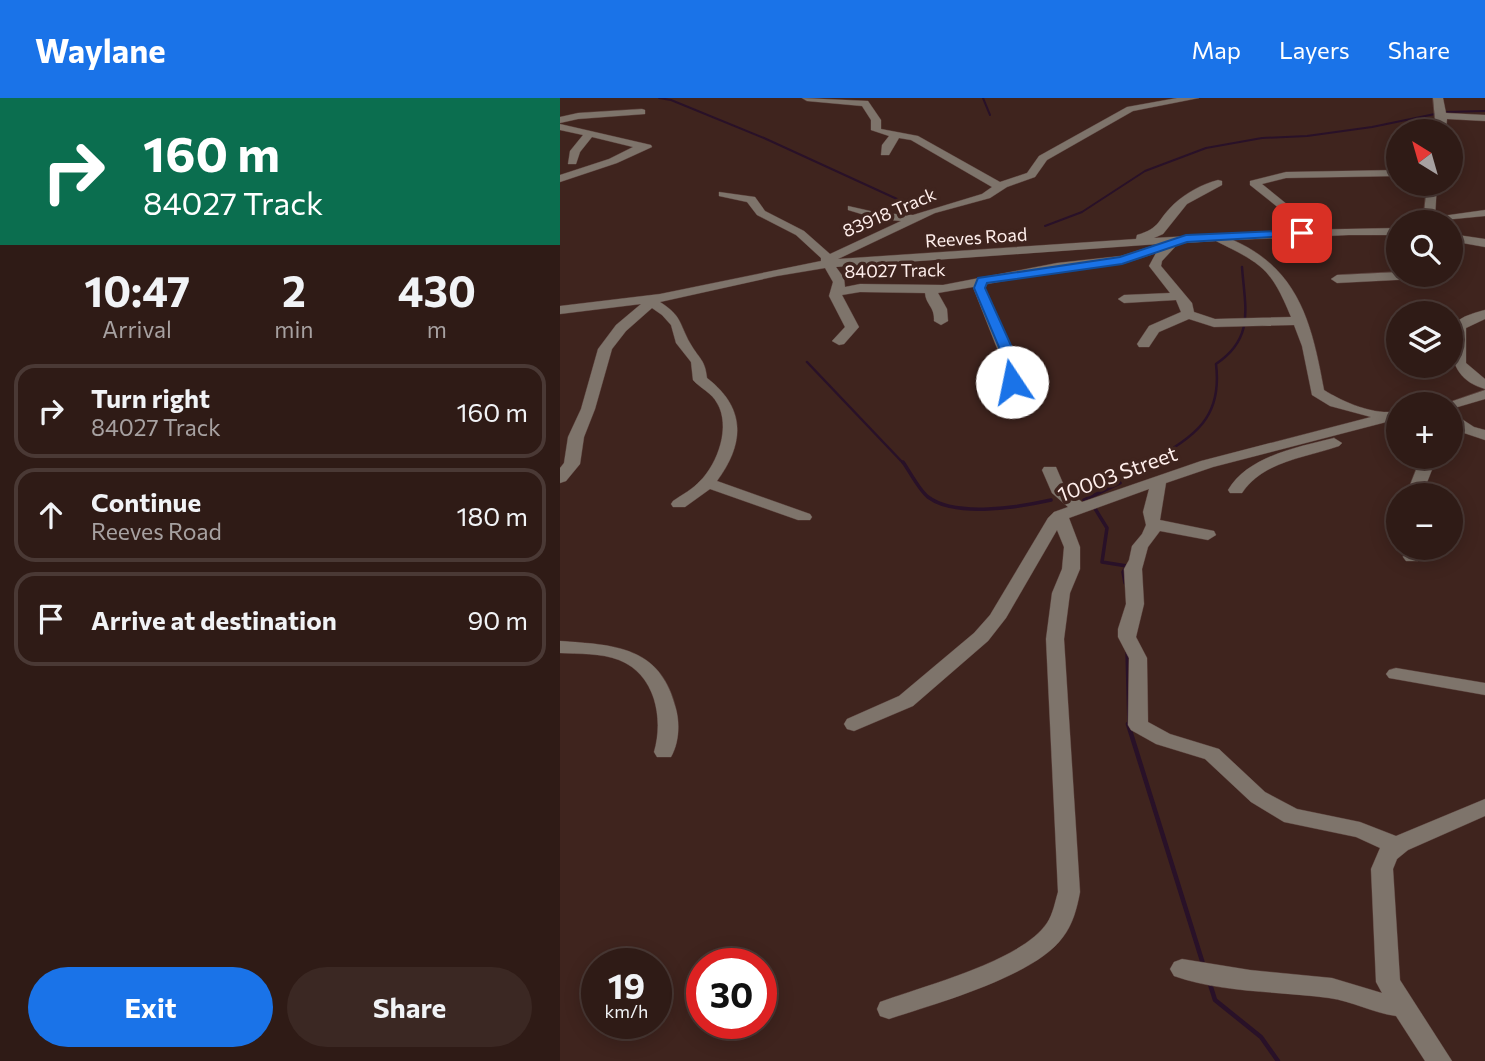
<!DOCTYPE html>
<meta charset="utf-8">
<style>
body{margin:0;font-family:Commissioner,sans-serif;background:#3b2823;color:#f1f3f6;height:100vh;display:flex;flex-direction:column;font-size:26px;white-space:nowrap}
*{box-sizing:border-box;margin:0}
p{font-size:23px;color:#a7a1a1}
.icon{flex:none;width:38px;height:38px;fill:none;stroke:currentColor;stroke-width:2;stroke-linecap:round;stroke-linejoin:round}
.map{position:relative;flex:1;overflow:hidden}
.side{display:flex;flex-direction:column;background:#2f1b16;width:560px}
.side>*{flex:none}
.hud{background:#0b6e4f;color:#fff;overflow:hidden}
.needle{width:46px;rotate:323deg}
.tools{position:absolute;left:826px;top:21px;display:grid;gap:14px}
.tools a{display:grid;place-items:center;width:77px;height:77px;border-radius:50%;background:#2f1b16;box-shadow:0 4px 18px #0003,0 0 0 2px #4a3935;font-size:35px}
.speed{position:absolute;left:21px;top:850px;display:flex;gap:14px;font-size:35px;font-weight:700;text-align:center}
.speed>*{display:grid;place-content:center;width:91px;height:91px;border-radius:50%;background:#2f1b16;box-shadow:0 4px 18px #0003,0 0 0 2px #4a3935;line-height:1}
.speed small{font-size:18px;font-weight:400}
.speed .limit{border:10px solid #d22;background:#fff;color:#111}
.pin{position:absolute;display:grid;place-items:center;width:60px;height:60px;color:#fff;margin:-30px;border-radius:14px;box-shadow:0 4px 10px #0006}
.me{position:absolute;width:77px;margin:-38px;rotate:349deg;stroke-linejoin:round;filter:drop-shadow(0 0 5px #0008)}
.turn{display:flex;align-items:center;gap:24px;height:147px;padding:0 28px;font-size:32px}
.turn .icon{width:91px;height:91px;stroke-width:2.5}
.turn b{display:block;font-size:49px;line-height:60px}
.eta{display:flex;justify-content:space-evenly;align-items:center;height:119px;text-align:center}
.eta b{font-size:42px;font-weight:700;line-height:49px}
.action{display:flex;gap:14px;margin-top:auto;padding:14px 28px}
.action a{flex:1;height:80px;border-radius:42px;background:#1a73e8;color:#fff;font-size:28px;font-weight:700;line-height:80px;text-align:center}
.action a+a{background:#3b2823;color:#f1f3f6}
ul{padding:0;list-style:none}
li{display:flex;align-items:center;gap:21px;height:94px;margin:0 14px 10px;padding:0 14px;border:4px solid #4a3935;border-radius:21px}
li div{flex:1}
li b{display:block;font-size:26px}
li em{font-style:normal}
header{display:flex;align-items:center;gap:42px;box-sizing:border-box;height:98px;padding:0 35px;background:#1a73e8;color:#fff}
header strong{font-size:33px}
nav{display:flex;gap:38px;margin-inline-start:auto;font-size:24px}
main{display:flex;flex:1;min-height:0}
.map>svg:first-child{display:block}
</style>
<header>
<strong>Waylane</strong>
<nav><a>Map</a><a>Layers</a><a>Share</a></nav>
</header>
<main>
<section class="side">
<div class="hud">
<div class="turn"><svg class="icon" aria-label="right" viewBox="0 0 24 24"><path d="M7 20v-9h11M14 6l5 5-5 5"/></svg><div><b>160 m</b>84027 Track</div></div>
</div>
<div class="eta">
<div><b>10:47</b><p>Arrival</p></div>
<div><b>2</b><p>min</p></div>
<div><b>430</b><p>m</p></div>
</div>
<ul>
<li><svg class="icon" aria-label="right" viewBox="0 0 24 24"><path d="M7 20v-9h11M14 6l5 5-5 5"/></svg><div><b>Turn right</b><p>84027 Track</p></div><em>160 m</em></li>
<li><svg class="icon" aria-label="ahead" viewBox="0 0 24 24"><path d="M12 20V5M6 11l6-6 6 6"/></svg><div><b>Continue</b><p>Reeves Road</p></div><em>180 m</em></li>
<li><svg class="icon" aria-label="arrive" viewBox="0 0 24 24"><path d="M6 21V4h12l-3 4 3 4H6"/></svg><div><b>Arrive at destination</b></div><em>90 m</em></li>
</ul>
<div class="action"><a>Exit</a><a>Share</a></div>
</section>
<div class="map">
<svg width="925" height="963" viewBox="0 0 925 963">
<rect width="100%" height="100%" fill="#3f241e"/>
<g fill="none" stroke-linecap="round" stroke-linejoin="round">
<!-- stream-far3 -->
<path stroke="#291128" stroke-width="2" d="M 99,0 L 111,2 L 204,40 L 337,101
M 423,0 L 430,17
M 886,14 L 925,13
M 485,128 L 522,114 L 585,73 L 646,50 L 702,40 L 747,38 L 812,29 L 875,16"/>
<!-- stream-far2 -->
<path stroke="#291128" stroke-width="2.5" d="M 247,264 L 344,366
M 587,366 C 632,339 663,323 656,266 C 695,240 685,210 682,169"/>
<!-- stream-far1 -->
<path stroke="#291128" stroke-width="3.5" d="M 343,364 C 350,374 359,392 368,399 C 396,420 460,409 491,402
M 568,381 L 571,375 L 590,364
M 524,402 L 560,385
M 534,409 L 547,430 L 542,464 L 567,468 L 563,474 L 565,485
M 567,552 L 569,628"/>
<!-- stream -->
<path stroke="#291128" stroke-width="4.5" d="M 568,626 L 644,869
M 649,883 L 655,902 L 701,939 L 718,963"/>
<!-- minor casing -->
<g stroke="#5a403b" stroke-width="1">
<path id="minor" d="M 242,0 L 308,3 L 321,22 L 321,31 L 358,38 L 440,84 L 467,75 L 479,58 L 567,9 L 617,0 L 639,0 L 573,13 L 487,62 L 475,79 L 447,89 L 430,100 L 375,115 L 278,161 L 576,141 L 577,137 C 601,130 597,122 614,106 C 626,95 642,86 658,82 L 662,83 L 662,87 L 627,106 L 603,136 L 594,140 L 721,133 L 730,123 L 730,119 L 690,87 L 690,83 L 726,74 L 838,72 L 838,78 L 726,80 L 702,86 L 739,116 L 742,123 L 734,132 L 838,130 L 838,137 L 789,137 L 673,142 C 739,171 752,226 764,292 C 783,304 815,318 838,313 L 838,321 L 653,369 L 606,385 L 600,422 L 654,433 L 656,437 L 648,442 L 600,433 L 588,449 L 582,471 L 584,506 L 576,539 L 587,560 L 588,624 L 610,636 L 659,651 L 705,694 L 737,711 L 800,724 L 836,738 L 925,701 L 925,718 L 848,752 L 837,761 L 833,771 L 840,882 L 892,963 L 865,963 L 836,918 C 813,915 792,903 769,900 C 718,893 662,895 614,878 L 610,871 L 614,864 L 622,861 L 690,872 L 772,880 L 822,895 L 816,884 L 811,771 L 820,750 L 796,739 L 724,724 L 691,704 L 645,661 L 596,646 L 571,632 L 568,627 L 569,560 L 558,539 L 558,531 L 566,506 L 564,471 L 569,462 L 572,448 L 582,436 L 586,427 L 583,414 L 589,391 L 509,420 L 520,449 L 520,471 L 510,495 L 504,541 L 520,794 C 517,810 513,826 503,839 C 476,878 374,906 329,921 L 320,918 L 317,911 L 320,904 C 363,888 462,863 487,825 C 493,816 495,804 498,794 L 486,541 L 492,495 L 502,471 L 504,449 L 497,432 L 446,520 L 428,543 L 353,608 L 294,633 L 287,631 L 284,626 L 287,621 L 339,598 L 414,535 L 430,517 L 488,420 L 494,414 L 508,409 L 492,395 L 482,372 L 484,369 L 496,369 L 505,390 L 522,404 L 641,363 L 811,319 L 770,308 L 752,297 L 742,248 L 734,227 L 654,229 L 629,221 L 599,234 L 589,249 L 579,249 L 577,246 L 589,228 L 621,214 L 616,202 L 564,205 L 558,201 L 564,197 L 610,195 L 589,168 L 596,155 L 562,166 L 497,173 L 427,186 L 425,190 L 458,268 L 459,312 L 452,316 L 445,312 L 444,268 L 413,189 L 378,195 L 387,211 L 388,223 L 381,227 L 374,223 C 375,209 366,207 365,195 L 300,194 L 282,197 L 299,229 L 284,246 L 279,247 L 272,243 L 285,229 L 269,198 L 273,184 L 265,170 L 217,178 L 100,204 C 122,218 119,225 130,245 C 139,261 145,261 147,280 C 186,310 185,345 157,383 L 250,416 L 252,419 L 250,422 L 238,422 L 150,391 L 125,409 L 113,409 L 111,406 L 113,403 C 123,396 133,391 140,383 C 158,365 171,328 157,305 C 152,295 140,290 133,282 L 131,264 L 116,245 L 111,227 L 102,217 L 92,210 L 66,233 L 52,251 L 35,311 L 24,339 L 20,366 L 6,383 L 0,385 L 0,370 L 4,365 L 8,339 L 21,311 L 38,251 L 56,227 L 81,206 L 0,216 L 0,208 L 100,196 L 261,163 L 261,160 L 236,137 L 197,117 L 187,104 L 159,98 L 159,94 L 195,99 L 205,113 L 244,133 L 270,156 L 341,123 L 318,121 L 288,112 L 288,108 L 319,115 L 353,117 L 422,96 L 432,89 L 351,42 L 339,40 L 329,57 L 321,57 L 322,47 L 329,38 L 311,32 L 311,22 L 302,8 L 247,3 ZM 656,143 C 702,166 711,170 731,219 L 655,221 L 634,214 L 632,205 L 601,168 L 602,163 L 615,149 L 610,146 ZM 599,146 L 561,158 L 497,165 L 383,187 L 300,186 L 285,189 L 284,180 L 276,169 Z
M 873,0 L 883,0 L 886,15 L 925,17 L 925,23 L 887,21 L 886,33 L 876,33 Z
M 82,11 L 85,12 L 85,16 L 18,21 L 0,25 L 0,19 L 18,15 Z
M 0,26 L 91,47 L 92,49 L 57,65 L 0,84 L 0,77 L 49,61 L 73,49 L 32,39 L 20,54 L 16,66 L 8,66 L 10,53 L 23,37 L 0,32 Z
M 867,86 L 877,86 L 875,119 L 925,112 L 925,118 L 863,124 Z
M 891,136 L 925,141 L 925,149 L 891,143 Z
M 838,174 L 838,177 L 861,177 L 855,181 L 777,185 L 771,181 L 777,177 Z
M 925,212 L 925,221 L 906,230 L 906,265 L 925,281 L 925,291 C 900,284 890,266 892,242 C 892,234 892,227 899,222 C 906,217 917,214 925,212 Z
M 925,292 L 925,301 L 891,311 L 891,306 L 884,306 Z
M 891,314 L 914,329 L 925,332 L 925,342 L 904,335 L 891,325 Z
M 774,340 L 782,345 L 779,348 C 745,360 703,363 682,395 L 670,395 L 668,392 C 688,358 738,349 774,340 Z
M 861,359 L 877,359 L 866,387 L 866,397 L 850,397 L 850,387 Z
M 846,450 L 862,450 L 858,463 L 846,463 L 843,459 Z
M 0,543 C 55,547 101,548 116,611 C 120,626 119,645 111,659 L 97,659 L 94,654 C 104,620 95,576 59,562 C 41,555 19,556 0,555 Z
M 836,570 L 925,585 L 925,597 L 829,580 L 826,576 L 829,572 Z"/>
</g>
<!-- minor -->
<use href="#minor" fill="#7e746b" fill-rule="evenodd"/>
</g>
<!-- route -->
<path fill="#1a73e8" stroke="#114b97" stroke-width="2" d="M 742,132 L 746,133 L 746,137 L 627,144 L 562,166 L 427,185 L 425,190 L 454,254 L 458,284 L 452,288 L 446,284 L 441,254 L 414,190 L 418,180 L 560,159 L 626,137 Z"/>
<g text-anchor="middle" dominant-baseline="central" stroke-width="7" stroke-linejoin="round" paint-order="stroke">
<!-- far-street labels -->
<g font-size="18" fill="#ffefec" stroke="#3f241e">
<text transform="translate(329 114) rotate(-23)">83918 Track</text>
<text transform="translate(416 139) rotate(-4)">Reeves Road</text>
<text transform="translate(335 172) rotate(-1)">84027 Track</text>
</g>
<!-- street labels -->
<g font-size="21" fill="#ffefec" stroke="#3f241e">
<text transform="translate(557 375) rotate(-20)">10003 Street</text>
</g>
</g>
</svg>
<div class="tools">
<a><svg class="needle" viewBox="-14 -14 28 28"><path d="M0-13l5 13h-10z" fill="#e53935"/><path d="M0 13l5-13h-10z" fill="#a7a1a1"/></svg></a>
<a><svg class="icon" aria-label="search" viewBox="0 0 24 24"><circle cx="10" cy="10" r="6"/><path d="M15 15l6 6"/></svg></a>
<a><svg class="icon" aria-label="layers" viewBox="0 0 24 24"><path d="M12 4l9 5-9 5-9-5zM3 14l9 5 9-5"/></svg></a>
<a>+</a>
<a>−</a>
</div>
<div class="speed"><div>19<small>km/h</small></div><div class="limit">30</div></div>
<div class="pin" style="left:742px;top:135px;background:#d93025"><svg class="icon" aria-label="arrive" viewBox="0 0 24 24"><path d="M6 21V4h12l-3 4 3 4H6"/></svg></div>
<svg class="me" style="left:452px;top:284px" viewBox="-20 -20 40 40"><circle r="19" fill="#fff"/><path d="M0-13L10 11 0 6-10 11z" fill="#1a73e8"/></svg>
</div>
</main>
